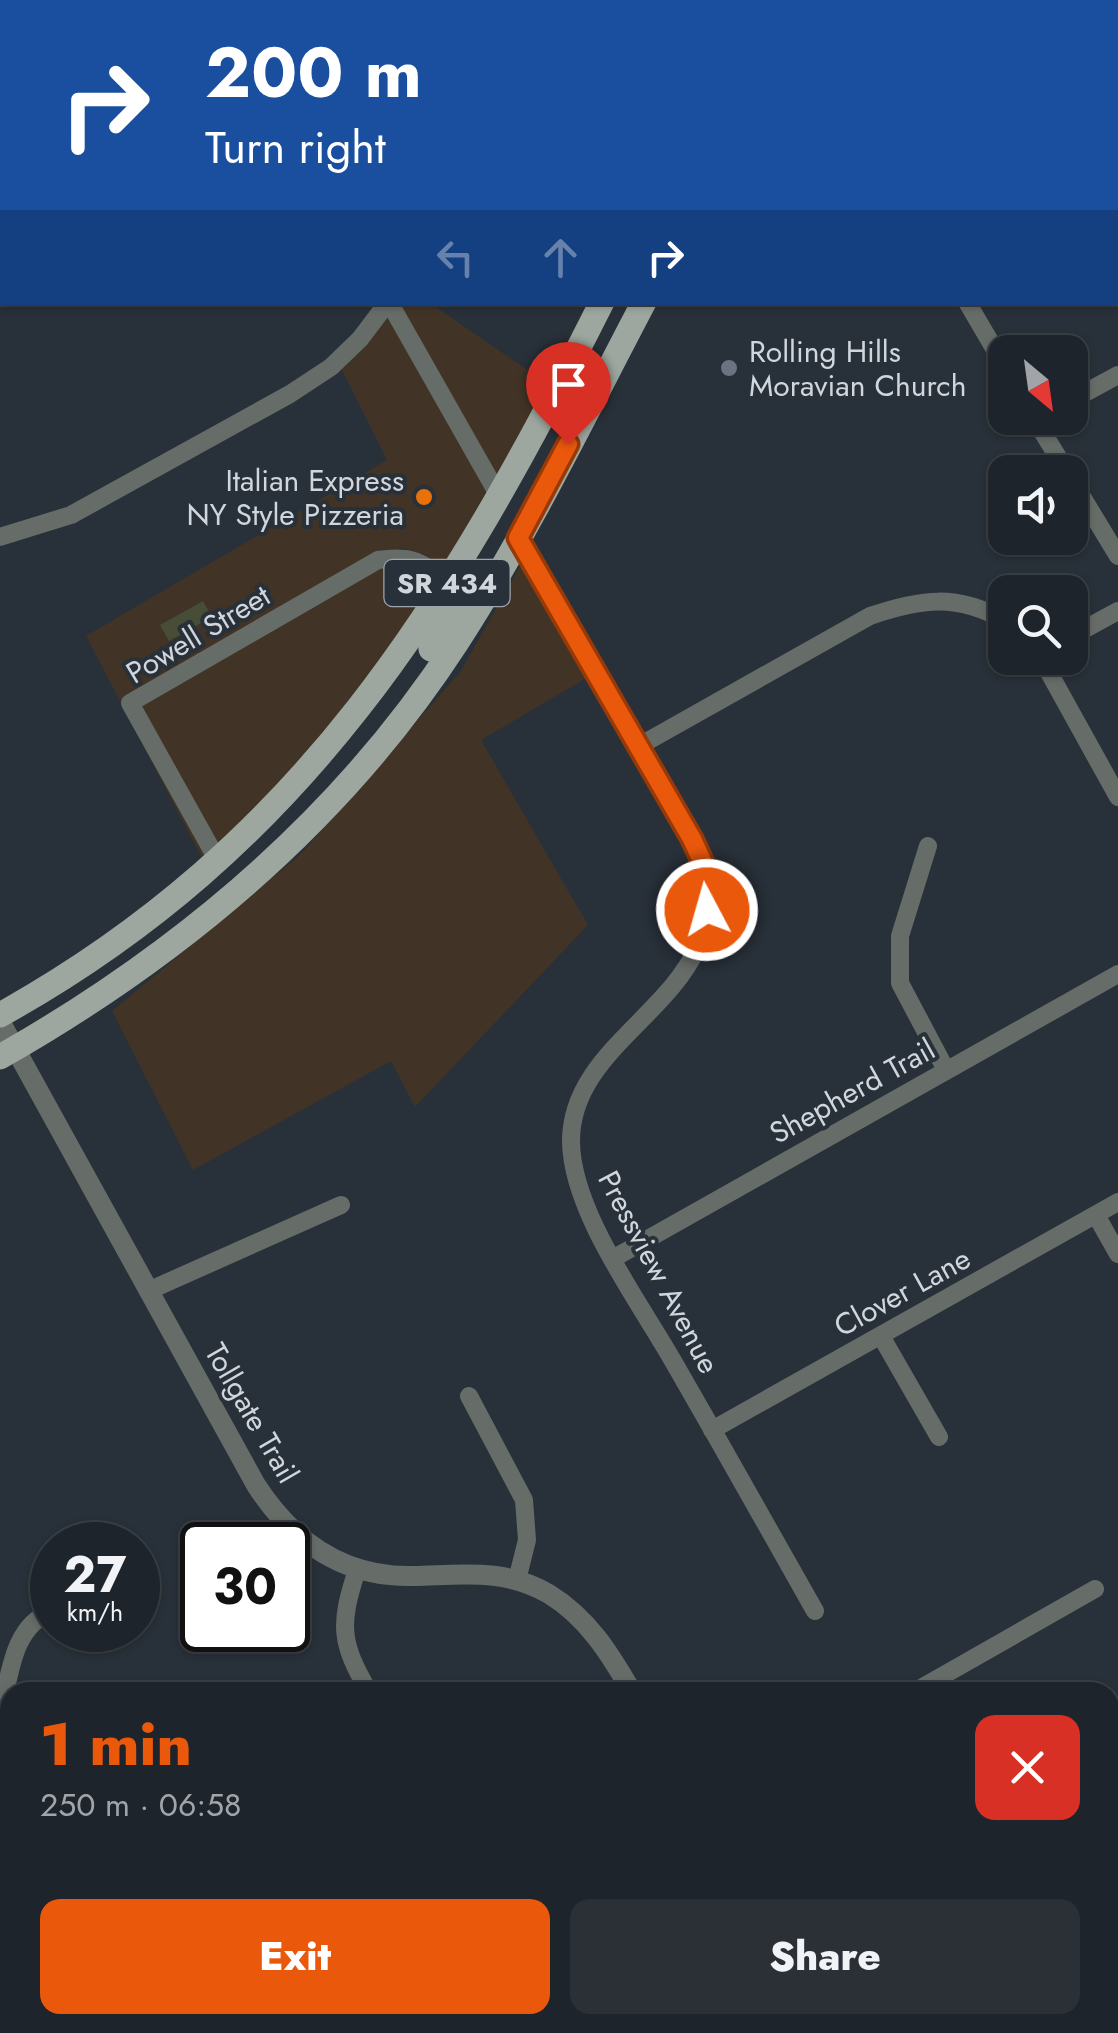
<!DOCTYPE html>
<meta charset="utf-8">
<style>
body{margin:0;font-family:Jost,sans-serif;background:#2b3037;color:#f1f3f6;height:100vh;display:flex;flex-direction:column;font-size:38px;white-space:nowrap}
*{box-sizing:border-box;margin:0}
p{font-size:32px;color:#a1a4a9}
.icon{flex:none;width:55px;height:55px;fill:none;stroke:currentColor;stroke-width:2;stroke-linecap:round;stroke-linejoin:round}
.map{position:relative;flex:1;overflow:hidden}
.panel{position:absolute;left:0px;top:1682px;width:1120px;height:352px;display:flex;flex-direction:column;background:#1e242b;border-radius:30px 30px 0 0;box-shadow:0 2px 8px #0004,0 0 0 2px #3c4147}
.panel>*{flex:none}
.guide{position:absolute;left:0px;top:0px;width:1120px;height:305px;box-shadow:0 2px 8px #0004,0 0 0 2px #3c4147;background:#1a4fa0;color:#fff;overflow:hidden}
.needle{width:65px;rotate:151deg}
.buttons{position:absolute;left:988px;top:335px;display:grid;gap:20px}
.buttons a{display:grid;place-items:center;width:100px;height:100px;border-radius:20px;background:#1e242b;box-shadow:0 2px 8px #0004,0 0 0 2px #3c4147;font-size:50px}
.speed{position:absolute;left:30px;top:1522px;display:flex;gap:20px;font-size:50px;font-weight:700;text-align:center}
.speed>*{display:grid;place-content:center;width:130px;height:130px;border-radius:50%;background:#1e242b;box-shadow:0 2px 8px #0004,0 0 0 2px #3c4147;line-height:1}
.speed small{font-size:25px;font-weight:400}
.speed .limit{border:5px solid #111;border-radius:15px;background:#fff;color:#111}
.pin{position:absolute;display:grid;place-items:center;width:85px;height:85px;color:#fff;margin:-102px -42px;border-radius:50% 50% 50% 0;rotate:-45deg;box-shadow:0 0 10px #0007}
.pin .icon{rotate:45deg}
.me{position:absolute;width:110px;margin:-55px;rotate:354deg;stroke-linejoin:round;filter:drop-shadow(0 0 8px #0008)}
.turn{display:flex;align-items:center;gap:35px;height:210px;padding:0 40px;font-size:45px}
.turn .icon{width:130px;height:130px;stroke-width:2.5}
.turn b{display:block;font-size:70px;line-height:85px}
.lanes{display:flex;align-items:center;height:95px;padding:0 40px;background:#0003;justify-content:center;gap:50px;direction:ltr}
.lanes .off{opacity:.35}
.round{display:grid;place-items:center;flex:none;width:105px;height:105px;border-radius:20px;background:#2b3037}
.summary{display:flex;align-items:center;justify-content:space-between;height:170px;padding:0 40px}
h1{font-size:60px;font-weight:800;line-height:75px;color:#ea580c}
.primary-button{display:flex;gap:20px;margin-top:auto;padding:20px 40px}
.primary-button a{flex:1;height:115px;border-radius:20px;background:#ea580c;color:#fff;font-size:40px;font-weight:800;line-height:115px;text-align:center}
.primary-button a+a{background:#2b3037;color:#f1f3f6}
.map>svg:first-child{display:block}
</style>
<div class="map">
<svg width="1118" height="2033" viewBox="0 0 1118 2033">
<rect width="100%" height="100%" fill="#283039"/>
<!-- commercial -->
<path fill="#413426" d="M 397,303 L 430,303 L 551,386 L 499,480 Z
M 388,315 L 491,495 L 445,571 L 426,555 L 402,548 L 374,553 L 120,700 L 208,858 L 204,862 L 86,636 L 387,460 L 341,368 Z
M 523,561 L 590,676 L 481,740 L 588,925 L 415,1107 L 391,1061 L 193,1170 L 112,1011 L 301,854 L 460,672 Z
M 402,564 L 422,570 L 437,584 L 365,688 L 219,849 L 140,707 L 381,568 Z"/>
<!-- green -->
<path fill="#474d37" d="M 203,601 L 212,617 L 169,641 L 160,625 Z"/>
<!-- water -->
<path fill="#1c494a" d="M 0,1875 L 10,1879 L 10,2025 L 227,2025 L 237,2033 L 0,2033 Z"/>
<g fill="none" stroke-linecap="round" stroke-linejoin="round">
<!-- minor -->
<path stroke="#666c67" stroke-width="18" d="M 215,0 L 216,2
M 481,0 L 486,2
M 350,2 L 355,0
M 544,2 L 545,0
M 992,2 L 993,0
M 0,198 L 2,197
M 389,302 L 499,496
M 967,302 L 1005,367
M 1070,401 L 1118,375
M 1034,418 L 1067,472
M 1070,477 L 1118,556
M 0,537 L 71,515 L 290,394 L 331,367 L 360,339 L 388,302
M 519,538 L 692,839 C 761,994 570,1022 571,1142 C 572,1212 639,1301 673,1361 C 721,1444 768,1528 815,1611
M 1070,637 L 1118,611
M 1041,658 L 1118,797
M 639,746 L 870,616 C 920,599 957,593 1005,621
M 928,846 L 900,936 L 900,983 L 946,1070
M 218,861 L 130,703 L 378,560 C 410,555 424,561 447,583
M 1096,1215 L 1118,1254
M 614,1258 L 1118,974
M 148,1291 L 341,1205
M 881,1336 L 939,1437
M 469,1396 L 524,1500 L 527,1540 L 517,1580
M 712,1430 L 1118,1202
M 357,1570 C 339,1625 340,1642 369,1692
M 914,1692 L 1095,1589
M 0,1716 C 10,1677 11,1627 52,1611
M 0,1762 L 10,1766
M 336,2025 L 341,2033
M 558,2025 L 562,2033
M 1068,2025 L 1073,2033"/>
<!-- tertiary -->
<path stroke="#666c67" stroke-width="20" d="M 0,1021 L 256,1485 C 293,1542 344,1578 414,1576 C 462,1575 505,1568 549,1594 C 588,1618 610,1654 632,1692
M 798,2025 L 798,2033"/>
<!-- primary -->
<path stroke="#9da79f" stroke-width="25" d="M 756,2 L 757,0
M 802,2 L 803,0
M 431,649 L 454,607 L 447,583
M 0,1015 C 304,846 450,604 602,302
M 0,1057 C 181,954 343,818 457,642 C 527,534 584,416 644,302"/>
</g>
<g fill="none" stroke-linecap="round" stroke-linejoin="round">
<!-- route casing -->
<g stroke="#983908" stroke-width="25">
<path id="route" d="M 568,444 L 518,538 L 692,839 L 703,863 L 707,910"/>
</g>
<!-- route -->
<use href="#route" stroke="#ea580c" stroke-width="18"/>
</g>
<!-- markers -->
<circle fill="#6b7280" stroke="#283039" stroke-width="4" cx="729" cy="368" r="10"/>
<circle fill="#e8710a" stroke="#283039" stroke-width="4" cx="424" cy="497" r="10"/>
<g text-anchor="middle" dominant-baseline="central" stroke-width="8" stroke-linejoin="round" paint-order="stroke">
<!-- shield labels -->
<rect fill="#283039" stroke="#9ea4ab" stroke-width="2.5" x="384.5" y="560" width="125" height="46" rx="8"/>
<g font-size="28" font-weight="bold" fill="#d1d6dc">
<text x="447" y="583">SR 434</text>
</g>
<!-- poi labels -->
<g font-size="30" fill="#d1d6dc" stroke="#283039" text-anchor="start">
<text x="749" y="351">Rolling Hills<tspan x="749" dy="34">Moravian Church</tspan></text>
<text x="404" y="480" text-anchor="end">Italian Express<tspan x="404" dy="34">NY Style Pizzeria</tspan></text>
</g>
<!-- street labels -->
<g font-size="30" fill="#d1d6dc" stroke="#283039">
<text transform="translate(198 634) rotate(-31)">Powell Street</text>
<text transform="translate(852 1091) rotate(-29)">Shepherd Trail</text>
<text transform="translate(659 1272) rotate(62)">Pressview Avenue</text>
<text transform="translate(902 1292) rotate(-29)">Clover Lane</text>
<text transform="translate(252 1413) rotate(60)">Tollgate Trail</text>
</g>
</g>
</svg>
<div class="buttons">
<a><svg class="needle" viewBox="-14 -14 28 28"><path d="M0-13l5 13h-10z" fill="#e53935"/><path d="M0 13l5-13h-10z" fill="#a1a4a9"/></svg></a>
<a><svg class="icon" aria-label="sound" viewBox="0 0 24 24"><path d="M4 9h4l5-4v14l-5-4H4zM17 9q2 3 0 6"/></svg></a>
<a><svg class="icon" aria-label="search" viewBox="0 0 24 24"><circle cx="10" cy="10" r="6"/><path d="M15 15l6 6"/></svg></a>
</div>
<div class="speed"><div>27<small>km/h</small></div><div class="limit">30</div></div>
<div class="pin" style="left:568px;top:444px;background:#d93025"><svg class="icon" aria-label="arrive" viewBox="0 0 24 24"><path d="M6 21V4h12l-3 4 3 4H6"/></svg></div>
<svg class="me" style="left:707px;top:910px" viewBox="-20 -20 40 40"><circle r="17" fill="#ea580c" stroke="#fff" stroke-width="3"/><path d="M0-11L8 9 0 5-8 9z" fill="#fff"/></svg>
<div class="guide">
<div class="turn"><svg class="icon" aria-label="right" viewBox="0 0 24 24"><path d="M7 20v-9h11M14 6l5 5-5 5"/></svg><div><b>200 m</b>Turn right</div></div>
<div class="lanes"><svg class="icon off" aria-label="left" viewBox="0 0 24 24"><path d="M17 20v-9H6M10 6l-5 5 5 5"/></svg><svg class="icon off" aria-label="ahead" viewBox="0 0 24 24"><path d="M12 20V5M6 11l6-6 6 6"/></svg><svg class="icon" aria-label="right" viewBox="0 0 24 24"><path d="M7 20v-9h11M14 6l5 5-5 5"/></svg></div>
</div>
<section class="panel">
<div class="summary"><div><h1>1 min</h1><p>250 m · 06:58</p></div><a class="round" style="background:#d93025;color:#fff"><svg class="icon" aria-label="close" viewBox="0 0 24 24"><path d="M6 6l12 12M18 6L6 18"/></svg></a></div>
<div class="primary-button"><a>Exit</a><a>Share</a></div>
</section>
</div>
